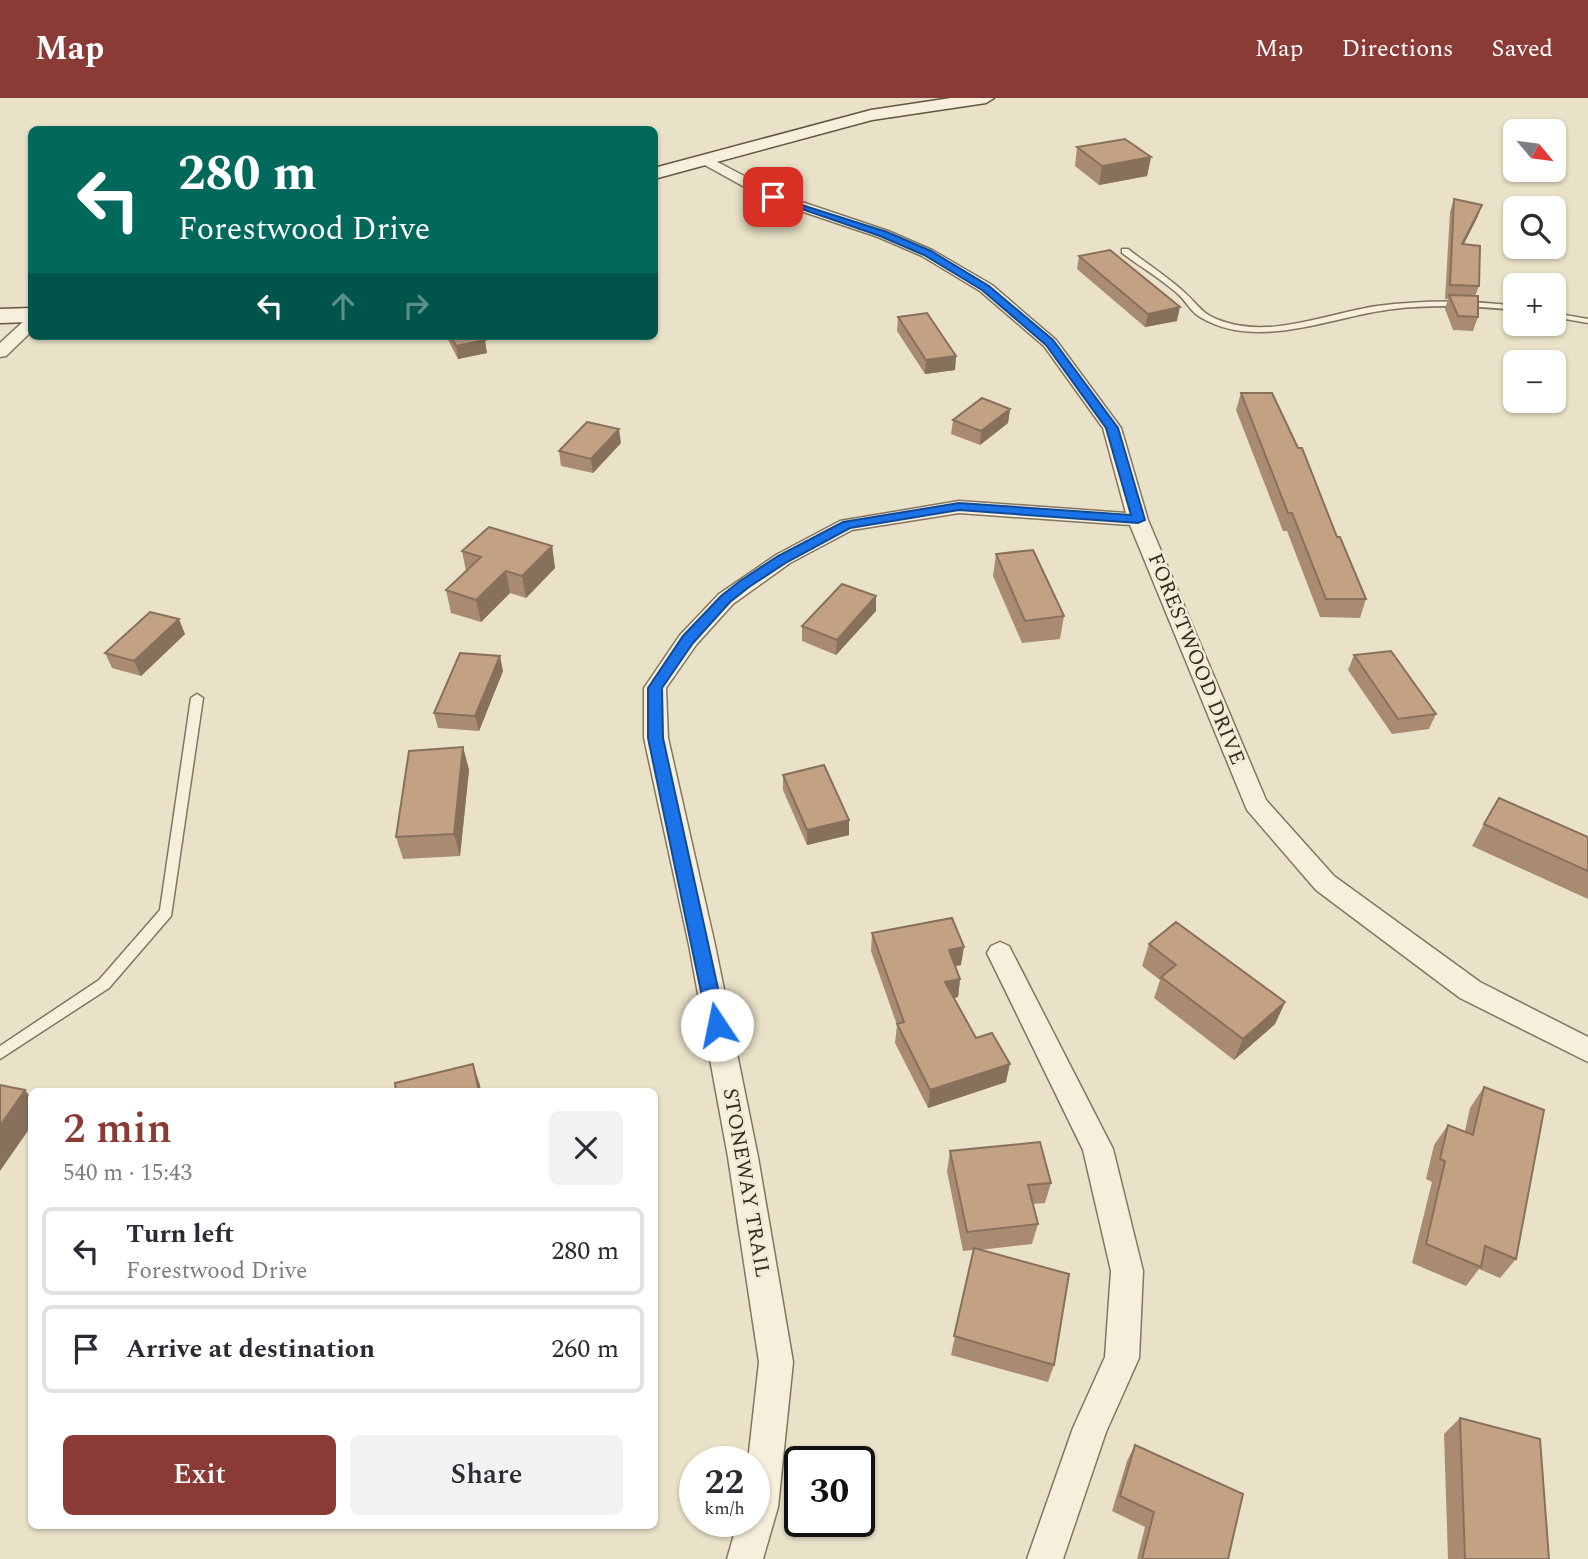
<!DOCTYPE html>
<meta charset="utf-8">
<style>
body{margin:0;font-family:Spectral,serif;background:#f2f2f3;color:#2b2b33;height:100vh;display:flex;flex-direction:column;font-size:26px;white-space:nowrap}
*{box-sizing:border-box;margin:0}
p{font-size:23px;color:#7c7c81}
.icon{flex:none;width:38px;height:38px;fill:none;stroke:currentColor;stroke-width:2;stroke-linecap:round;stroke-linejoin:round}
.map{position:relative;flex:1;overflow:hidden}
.drawer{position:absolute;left:28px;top:990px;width:630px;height:441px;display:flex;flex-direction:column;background:#fff;border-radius:10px;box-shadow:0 2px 5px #0004}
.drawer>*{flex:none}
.hud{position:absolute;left:28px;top:28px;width:630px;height:214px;border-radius:10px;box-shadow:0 2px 5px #0004;background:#00695c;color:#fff;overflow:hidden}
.needle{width:46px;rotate:119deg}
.controls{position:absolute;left:1503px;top:21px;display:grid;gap:14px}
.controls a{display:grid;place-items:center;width:63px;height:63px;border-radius:10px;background:#fff;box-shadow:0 2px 5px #0004;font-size:35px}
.speed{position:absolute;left:679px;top:1348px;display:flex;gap:14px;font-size:35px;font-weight:700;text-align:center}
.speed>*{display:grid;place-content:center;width:91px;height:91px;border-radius:50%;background:#fff;box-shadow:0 2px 5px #0004;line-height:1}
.speed small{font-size:18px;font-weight:400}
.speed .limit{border:4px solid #111;border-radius:10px;background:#fff;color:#111}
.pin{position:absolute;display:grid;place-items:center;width:60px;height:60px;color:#fff;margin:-30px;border-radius:14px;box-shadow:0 4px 10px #0006}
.me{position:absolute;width:77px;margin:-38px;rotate:349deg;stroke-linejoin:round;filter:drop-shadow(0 0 5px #0008)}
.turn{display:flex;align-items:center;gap:24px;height:147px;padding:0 35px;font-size:32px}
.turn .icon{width:91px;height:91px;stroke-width:2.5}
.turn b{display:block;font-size:49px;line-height:60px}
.lanes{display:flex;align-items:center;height:66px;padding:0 35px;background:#0003;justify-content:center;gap:35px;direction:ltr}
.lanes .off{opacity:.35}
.round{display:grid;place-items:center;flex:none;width:74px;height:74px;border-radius:10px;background:#f2f2f3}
.head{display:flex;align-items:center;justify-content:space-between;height:119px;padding:0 35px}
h1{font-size:42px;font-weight:600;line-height:52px;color:#8b3b36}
.primary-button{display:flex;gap:14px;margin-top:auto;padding:14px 35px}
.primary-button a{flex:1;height:80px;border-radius:10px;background:#8b3b36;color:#fff;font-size:28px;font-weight:600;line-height:80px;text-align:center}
.primary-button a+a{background:#f2f2f3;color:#2b2b33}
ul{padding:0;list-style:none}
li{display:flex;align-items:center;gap:21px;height:88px;margin:0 14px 10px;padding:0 21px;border:4px solid #e1e1e2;border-radius:10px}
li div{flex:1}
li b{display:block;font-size:26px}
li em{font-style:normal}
header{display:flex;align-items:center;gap:42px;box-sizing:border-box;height:98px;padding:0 35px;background:#8b3b36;color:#fff}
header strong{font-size:33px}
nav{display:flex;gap:38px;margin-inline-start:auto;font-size:24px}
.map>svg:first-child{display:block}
</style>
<header>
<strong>Map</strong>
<nav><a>Map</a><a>Directions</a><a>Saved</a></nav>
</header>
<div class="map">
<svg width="1588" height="1461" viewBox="0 0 1588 1461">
<rect width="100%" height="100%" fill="#e9e2c8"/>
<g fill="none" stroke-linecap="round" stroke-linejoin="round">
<!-- lane casing -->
<g stroke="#83755f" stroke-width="3">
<path id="lane" d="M 1122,151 L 1128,151 C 1146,165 1166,178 1183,193 C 1200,208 1201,217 1225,224 C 1273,240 1329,215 1377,208 C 1423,202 1469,202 1516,208 L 1516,212 C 1475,208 1434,206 1393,211 C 1332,218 1258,254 1200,219 C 1191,214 1186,203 1178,196 C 1161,181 1141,169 1122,155 Z
M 1554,215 L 1588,221 L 1588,225 L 1554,219 Z
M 197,596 L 203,600 L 171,818 L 109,890 L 0,961 L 0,948 L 99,882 L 160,812 L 191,600 Z"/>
</g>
<!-- street casing -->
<g stroke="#83755f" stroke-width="3">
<path id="street" d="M 708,59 L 778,96 L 888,133 L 932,152 L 992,187 L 1056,242 L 1121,330 L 1148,422 L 1266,702 L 1334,778 L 1480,884 L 1588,939 L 1588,964 L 1460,900 L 1316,792 L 1247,712 L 1130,427 L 959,415 L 852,432 L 790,465 L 733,506 L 696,547 L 666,590 L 668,640 L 715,847 L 758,1059 L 793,1264 L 778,1409 L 763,1461 L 727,1461 L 738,1423 L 754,1423 L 754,1363 L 748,1363 L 759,1264 L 728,1059 L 689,847 L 644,640 L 644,590 L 680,537 L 719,496 L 776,457 L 840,423 L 959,403 L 1126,415 L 1103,330 L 1044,248 L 980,193 L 922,158 L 878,139 L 768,102 L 703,66 L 703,60 Z
M 32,219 L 32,233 L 6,258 L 0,259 L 0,245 L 26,221 Z
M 1000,844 L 1009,848 L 1113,1051 L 1143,1173 L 1139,1260 L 1106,1334 L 1063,1461 L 1027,1461 L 1073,1330 L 1105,1259 L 1111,1173 L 1083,1052 L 987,855 L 991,848 Z"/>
</g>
<!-- secondary casing -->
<g stroke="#655642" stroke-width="3">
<path id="secondary" d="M 951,0 L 994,0 L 986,5 L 872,22 L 654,81 L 654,70 L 871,12 Z
M 32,210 L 32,224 L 0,225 L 0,211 Z"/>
</g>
<!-- lane -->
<use href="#lane" fill="#f5efdb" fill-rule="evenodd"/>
<!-- street -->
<use href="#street" fill="#f5efdb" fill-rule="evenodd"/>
<!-- secondary -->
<use href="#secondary" fill="#f5efdb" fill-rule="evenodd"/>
</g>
<!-- wall -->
<path fill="#a88b71" d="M 1077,49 L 1151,59 L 1147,78 L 1099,87 L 1075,68 Z
M 1454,101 L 1482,107 L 1477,120 L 1464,146 L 1479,188 L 1475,198 L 1478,219 L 1473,233 L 1453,232 L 1445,211 L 1448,201 L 1445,201 L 1450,114 Z
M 1079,158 L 1177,223 L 1145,229 L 1077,171 Z
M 898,219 L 956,258 L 955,272 L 925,276 L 897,233 Z
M 446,238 L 482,238 L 487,255 L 458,261 Z
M 1241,295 L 1337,439 L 1366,501 L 1360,520 L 1320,519 L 1287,433 L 1283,433 L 1236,312 Z
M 1010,311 L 1008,325 L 980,347 L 951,336 L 953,322 Z
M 621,345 L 593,375 L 561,368 L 559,353 Z
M 552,448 L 555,470 L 526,500 L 510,495 L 481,524 L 451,515 L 446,492 L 466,473 L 462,453 Z
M 996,456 L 1064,518 L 1060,541 L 1022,545 L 993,478 Z
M 876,513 L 836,557 L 802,543 L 802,528 Z
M 185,536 L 141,578 L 112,570 L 105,555 Z
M 1354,557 L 1436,616 L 1429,631 L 1392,636 L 1348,572 Z
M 503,573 L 479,633 L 438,630 L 434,615 Z
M 463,649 L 469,672 L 460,758 L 403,761 L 396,739 Z
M 783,677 L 849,722 L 849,737 L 807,747 L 783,692 Z
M 1484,726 L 1588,739 L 1588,801 L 1472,748 Z
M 872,835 L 961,867 L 955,868 L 960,881 L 958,899 L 954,900 L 976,940 L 1006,984 L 928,1010 L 895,945 L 897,927 L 871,853 Z
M 1149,846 L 1285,904 L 1275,926 L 1234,962 L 1154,900 L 1160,882 L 1142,868 Z
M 1484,989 L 1516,1161 L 1500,1180 L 1479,1171 L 1466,1188 L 1412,1165 L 1432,1084 L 1426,1081 L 1434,1047 L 1448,1027 L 1465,1033 L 1470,1010 Z
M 950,1053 L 1051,1085 L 1045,1105 L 1033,1106 L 1038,1126 L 1032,1146 L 980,1152 L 1054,1267 L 1048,1284 L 951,1257 L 973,1152 L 963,1153 L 947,1073 Z
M 1460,1320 L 1549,1461 L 1448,1461 L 1444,1336 Z
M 1135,1347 L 1228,1461 L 1137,1461 L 1145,1429 L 1112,1413 L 1127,1363 Z"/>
<!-- shaded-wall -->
<path fill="#88715c" d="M 1151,59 L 1147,78 L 1099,87 L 1102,68 Z
M 1482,107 L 1477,120 L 1457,159 L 1462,146 Z
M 1180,209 L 1177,223 L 1145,229 L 1148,216 Z
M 485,242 L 487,255 L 458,261 L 456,248 Z
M 956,258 L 955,272 L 925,276 L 926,262 Z
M 1010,311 L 1008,325 L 980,347 L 981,333 Z
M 619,331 L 621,345 L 593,375 L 591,361 Z
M 552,448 L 555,470 L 526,500 L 522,478 Z
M 506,473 L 510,495 L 481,524 L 476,502 Z
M 876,498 L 876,513 L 836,557 L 837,542 Z
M 179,521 L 185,536 L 141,578 L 134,563 Z
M 500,558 L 503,573 L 479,633 L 475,618 Z
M 463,649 L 469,672 L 460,758 L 454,736 Z
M 849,722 L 849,737 L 807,747 L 807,732 Z
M 964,849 L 961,867 L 946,870 L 949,852 Z
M 960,881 L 958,899 L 943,902 L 945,884 Z
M 1285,904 L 1275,926 L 1234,962 L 1243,941 Z
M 473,966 L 480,987 L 481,994 L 479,994 Z
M 1010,966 L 1006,984 L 928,1010 L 930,992 Z
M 25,992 L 32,1001 L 32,1027 L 0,1073 L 0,1028 Z"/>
<!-- building -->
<path fill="#c3a283" stroke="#88715c" stroke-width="2" d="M 1125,41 L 1151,59 L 1102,68 L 1077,49 Z
M 1454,101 L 1482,107 L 1462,146 L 1480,148 L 1479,188 L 1450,187 Z
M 1110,152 L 1180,209 L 1148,216 L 1079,158 Z
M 1449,197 L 1478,198 L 1478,219 L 1458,218 Z
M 927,215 L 956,258 L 926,262 L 898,219 Z
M 451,238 L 482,238 L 485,242 L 456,248 Z
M 1241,295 L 1272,295 L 1298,350 L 1302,350 L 1337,439 L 1340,439 L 1366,501 L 1326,501 L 1292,415 L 1288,415 Z
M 982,300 L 1010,311 L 981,333 L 953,322 Z
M 587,324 L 619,331 L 591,361 L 559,353 Z
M 489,429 L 552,448 L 522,478 L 506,473 L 476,502 L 446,492 L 481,459 L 462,453 Z
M 1033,452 L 1064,518 L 1025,523 L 996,456 Z
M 842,486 L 876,498 L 837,542 L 802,528 Z
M 150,514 L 179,521 L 134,563 L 105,555 Z
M 1391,553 L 1436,616 L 1398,621 L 1354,557 Z
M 460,555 L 500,558 L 475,618 L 434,615 Z
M 463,649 L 454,736 L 396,739 L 409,653 Z
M 824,667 L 849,722 L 807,732 L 783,677 Z
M 1499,700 L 1588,739 L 1588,773 L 1484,726 Z
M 952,820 L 964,849 L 949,852 L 960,881 L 945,884 L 976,940 L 992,935 L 1010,966 L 930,992 L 897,926 L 904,924 L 872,835 Z
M 1176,824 L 1285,904 L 1243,941 L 1161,879 L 1176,867 L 1149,846 Z
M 473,966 L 479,994 L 396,994 L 395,985 Z
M 0,987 L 25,992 L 0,1028 Z
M 1484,989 L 1544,1012 L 1516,1161 L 1485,1148 L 1481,1169 L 1426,1146 L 1445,1063 L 1440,1061 L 1448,1027 L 1473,1037 Z
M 1040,1044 L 1051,1085 L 1028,1087 L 1038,1126 L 967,1134 L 950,1053 Z
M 974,1150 L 1069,1176 L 1054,1267 L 954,1238 Z
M 1460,1320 L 1540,1341 L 1549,1461 L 1465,1461 Z
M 1135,1347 L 1243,1396 L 1228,1461 L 1142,1461 L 1154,1414 L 1120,1398 Z"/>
<!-- route -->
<path fill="#1a73e8" stroke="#114b97" stroke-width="2" d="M 770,97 L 887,134 L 931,153 L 989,188 L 1053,242 L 1118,330 L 1145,422 L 1138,425 L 959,412 L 850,430 L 787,464 L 749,489 L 730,504 L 693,545 L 662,590 L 663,640 L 726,927 L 724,932 L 717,934 L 711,932 L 708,927 L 648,640 L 648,590 L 683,538 L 721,498 L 740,483 L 778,458 L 843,424 L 959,405 L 1131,417 L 1106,330 L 1046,247 L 982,192 L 924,157 L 880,138 L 770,100 Z"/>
<g text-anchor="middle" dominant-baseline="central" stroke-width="5" stroke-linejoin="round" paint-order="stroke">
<!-- street labels -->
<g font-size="21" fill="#362c21" stroke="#f2ecd7">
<text transform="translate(1196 561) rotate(68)">FORESTWOOD DRIVE</text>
<text transform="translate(746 1085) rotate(80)">STONEWAY TRAIL</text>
</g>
</g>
</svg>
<div class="controls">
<a><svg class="needle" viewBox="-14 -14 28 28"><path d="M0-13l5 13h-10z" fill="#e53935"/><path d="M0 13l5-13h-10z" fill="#7c7c81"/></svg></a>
<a><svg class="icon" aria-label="search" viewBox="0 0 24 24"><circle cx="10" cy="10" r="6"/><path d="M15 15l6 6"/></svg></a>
<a>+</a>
<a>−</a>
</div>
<div class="speed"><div>22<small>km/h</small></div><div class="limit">30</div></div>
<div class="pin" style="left:773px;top:99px;background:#d93025"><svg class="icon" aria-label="arrive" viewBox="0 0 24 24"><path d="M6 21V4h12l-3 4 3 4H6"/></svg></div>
<svg class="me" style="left:717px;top:927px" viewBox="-20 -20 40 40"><circle r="19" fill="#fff"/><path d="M0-13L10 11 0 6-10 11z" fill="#1a73e8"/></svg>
<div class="hud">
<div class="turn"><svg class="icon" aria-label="left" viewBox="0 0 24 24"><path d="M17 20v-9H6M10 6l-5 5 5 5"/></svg><div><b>280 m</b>Forestwood Drive</div></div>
<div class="lanes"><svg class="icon" aria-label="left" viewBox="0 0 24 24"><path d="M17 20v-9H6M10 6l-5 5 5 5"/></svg><svg class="icon off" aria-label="ahead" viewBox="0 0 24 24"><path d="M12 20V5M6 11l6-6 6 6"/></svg><svg class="icon off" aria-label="right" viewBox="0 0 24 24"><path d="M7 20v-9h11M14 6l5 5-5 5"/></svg></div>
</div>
<section class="drawer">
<div class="head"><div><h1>2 min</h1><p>540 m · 15:43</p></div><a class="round"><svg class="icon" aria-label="close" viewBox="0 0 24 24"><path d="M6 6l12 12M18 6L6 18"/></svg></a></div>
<ul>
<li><svg class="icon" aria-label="left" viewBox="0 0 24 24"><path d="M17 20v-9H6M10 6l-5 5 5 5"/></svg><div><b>Turn left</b><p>Forestwood Drive</p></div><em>280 m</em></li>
<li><svg class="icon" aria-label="arrive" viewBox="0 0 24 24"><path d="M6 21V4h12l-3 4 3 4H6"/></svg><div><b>Arrive at destination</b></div><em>260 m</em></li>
</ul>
<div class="primary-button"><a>Exit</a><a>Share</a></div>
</section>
</div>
